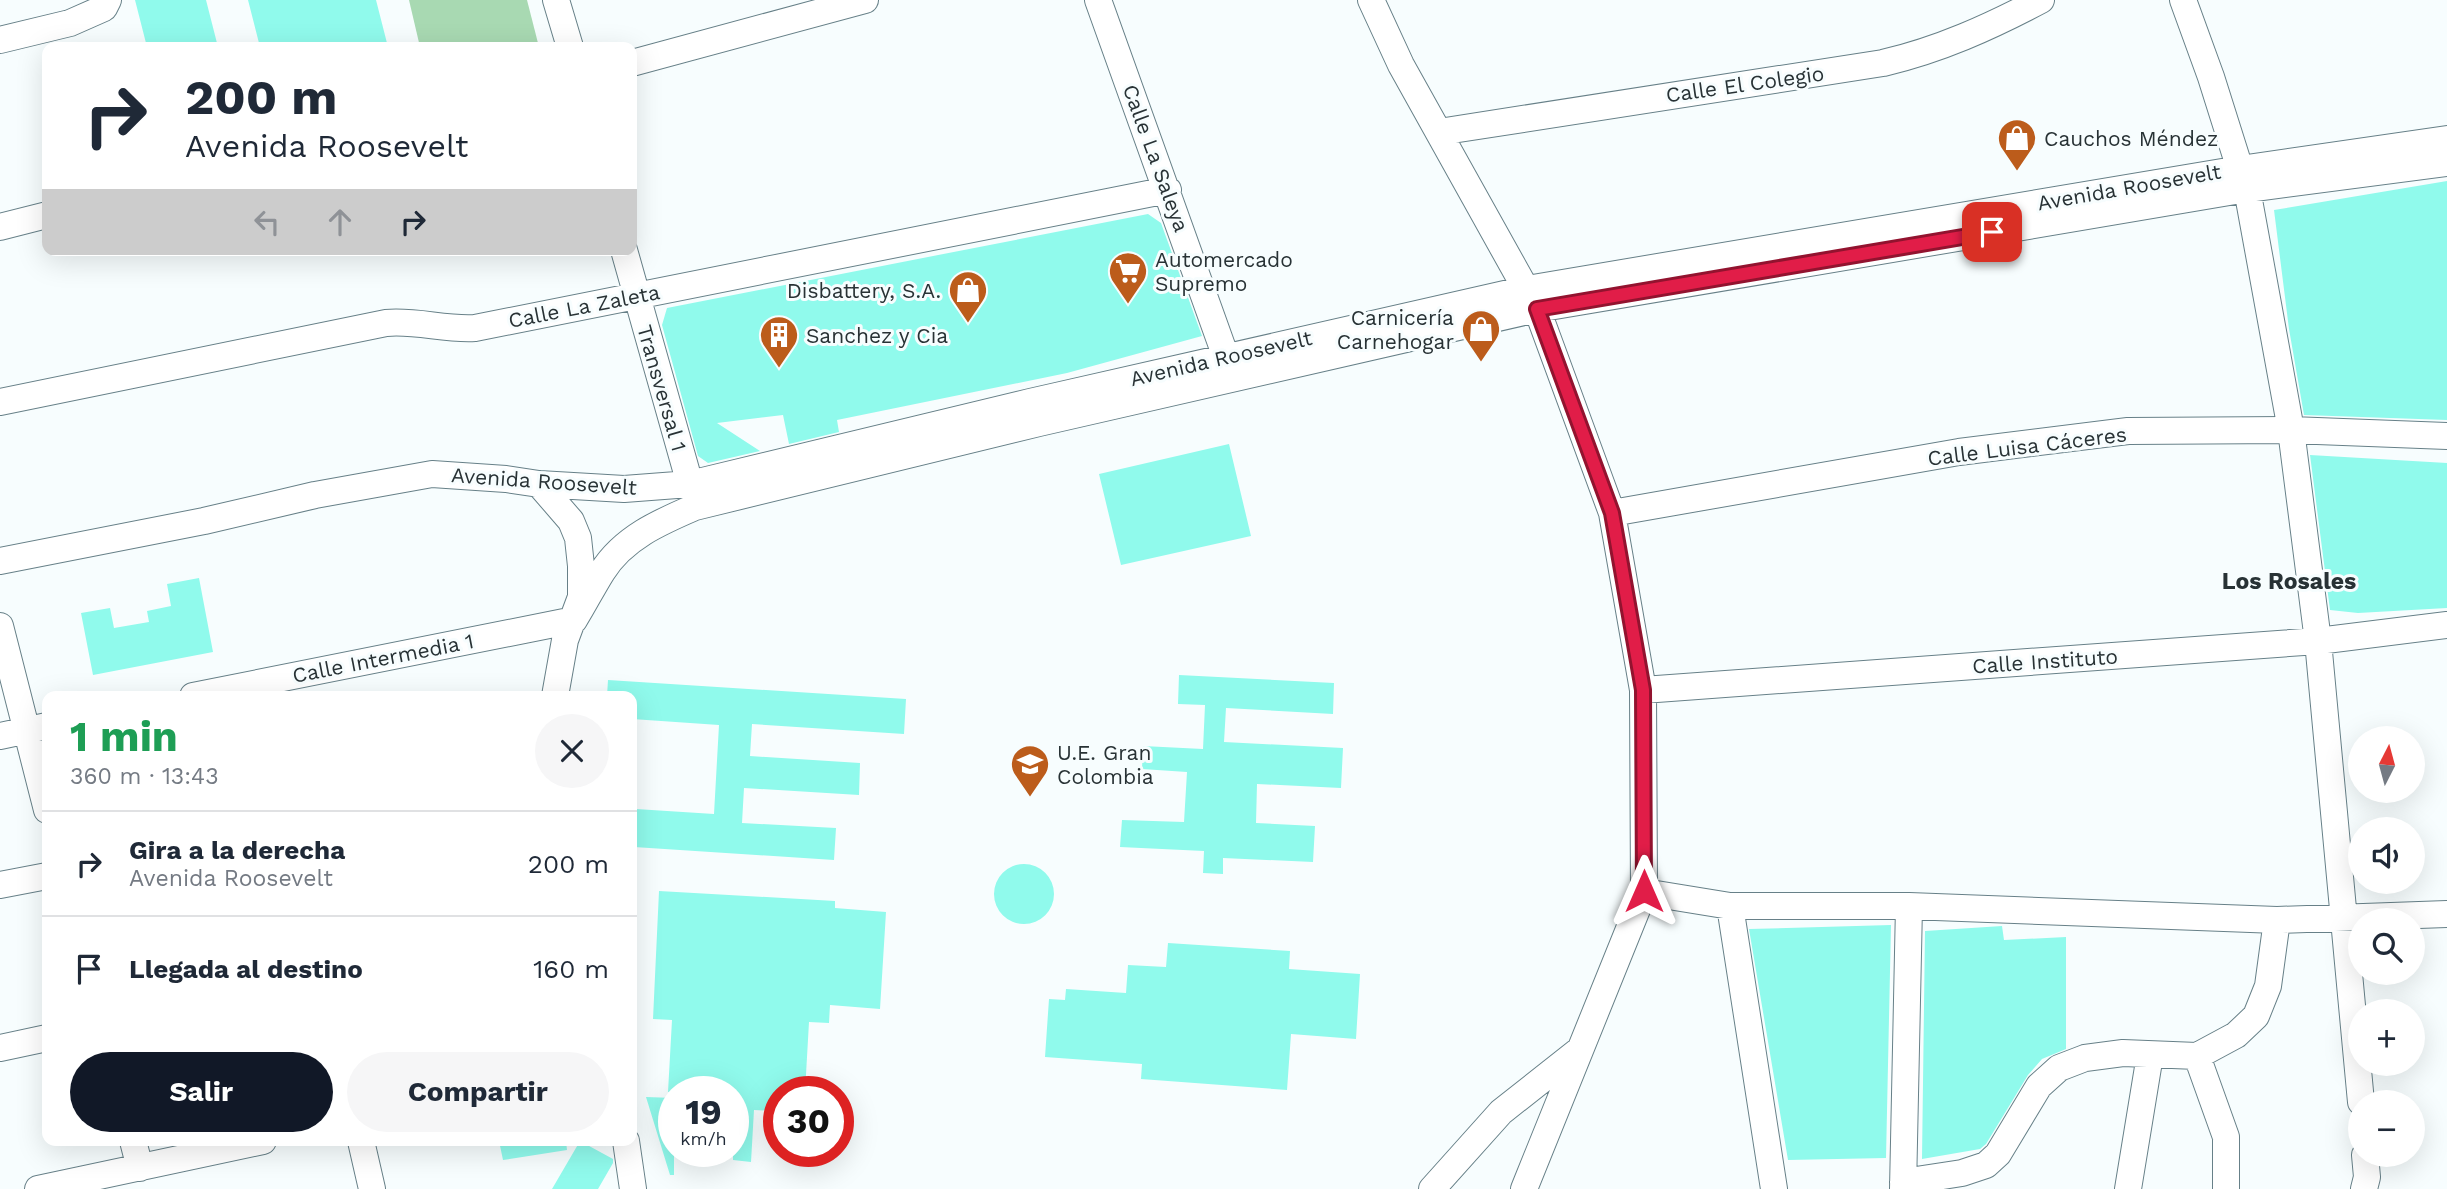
<!DOCTYPE html>
<html lang="es">
<meta charset="utf-8">
<style>
body{margin:0;font-family:"Work Sans",sans-serif;background:#f6f6f7;color:#1f2937;height:100vh;display:flex;flex-direction:column;font-size:26px;white-space:nowrap}
*{box-sizing:border-box;margin:0}
p{font-size:23px;color:#747a83}
.icon{flex:none;width:38px;height:38px;fill:none;stroke:currentColor;stroke-width:2;stroke-linecap:round;stroke-linejoin:round}
.map{position:relative;flex:1;overflow:hidden}
.details{position:absolute;left:42px;top:691px;width:595px;height:455px;display:flex;flex-direction:column;background:#fff;border-radius:14px;box-shadow:0 7px 28px #0002}
.details>*{flex:none}
.guide{position:absolute;left:42px;top:42px;width:595px;height:214px;border-radius:14px;box-shadow:0 7px 28px #0002;background:#fff;color:#1f2937;overflow:hidden}
.needle{width:46px;rotate:6deg}
.controls{position:absolute;left:2348px;top:726px;display:grid;gap:14px}
.controls a{display:grid;place-items:center;width:77px;height:77px;border-radius:50%;background:#fff;box-shadow:0 7px 28px #0002;font-size:35px}
.speed{position:absolute;left:658px;top:1076px;display:flex;gap:14px;font-size:35px;font-weight:700;text-align:center}
.speed>*{display:grid;place-content:center;width:91px;height:91px;border-radius:50%;background:#fff;box-shadow:0 7px 28px #0002;line-height:1}
.speed small{font-size:18px;font-weight:400}
.speed .limit{border:10px solid #d22;background:#fff;color:#111}
.pin{position:absolute;display:grid;place-items:center;width:60px;height:60px;color:#fff;margin:-30px;border-radius:14px;box-shadow:0 4px 10px #0006}
.me{position:absolute;width:77px;margin:-38px;rotate:0deg;stroke-linejoin:round;filter:drop-shadow(0 0 5px #0008)}
.turn{display:flex;align-items:center;gap:24px;height:147px;padding:0 28px;font-size:32px}
.turn .icon{width:91px;height:91px;stroke-width:2.5}
.turn b{display:block;font-size:49px;line-height:60px}
.lanes{display:flex;align-items:center;height:66px;padding:0 28px;background:#0003;justify-content:center;gap:35px;direction:ltr}
.lanes .off{opacity:.35}
.round{display:grid;place-items:center;flex:none;width:74px;height:74px;border-radius:37px;background:#f6f6f7}
.headline{display:flex;align-items:center;justify-content:space-between;height:119px;padding:0 28px}
h1{font-size:42px;font-weight:700;line-height:52px;color:#1e9e55}
.button{display:flex;gap:14px;margin-top:auto;padding:14px 28px}
.button a{flex:1;height:80px;border-radius:42px;background:#111827;color:#fff;font-size:28px;font-weight:700;line-height:80px;text-align:center}
.button a+a{background:#f6f6f7;color:#1f2937}
ul{padding:0;list-style:none}
li{display:flex;align-items:center;gap:21px;height:105px;padding:0 28px;border-top:2px solid #e0e1e3}
li div{flex:1}
li b{display:block;font-size:26px}
li em{font-style:normal}
.map>svg:first-child{display:block}
</style>
<div class="map">
<svg width="2447" height="1189" viewBox="0 0 2447 1189">
<rect width="100%" height="100%" fill="#f7fdfe"/>
<!-- green -->
<path fill="#a8d9b2" d="M 409,0 L 527,0 L 539,47 L 420,47 Z"/>
<!-- building -->
<path fill="#90faec" d="M 135,0 L 206,0 L 218,47 L 147,47 Z
M 248,0 L 376,0 L 388,47 L 260,47 Z
M 2447,181 L 2447,420 L 2304,415 L 2289,329 L 2274,210 Z
M 1148,214 L 1161,223 L 1202,336 L 1067,373 L 837,420 L 839,432 L 789,444 L 783,415 L 717,423 L 760,451 L 708,463 L 698,456 L 662,325 L 667,308 Z
M 1229,444 L 1251,536 L 1121,565 L 1099,474 Z
M 2310,455 L 2447,463 L 2447,608 L 2358,613 L 2330,610 Z
M 199,578 L 213,652 L 93,675 L 81,613 L 110,608 L 114,628 L 149,622 L 147,611 L 171,606 L 167,584 Z
M 1179,675 L 1334,683 L 1333,714 L 1226,708 L 1224,742 L 1343,748 L 1341,788 L 1257,784 L 1256,823 L 1315,826 L 1313,862 L 1223,858 L 1223,874 L 1203,873 L 1204,851 L 1120,847 L 1122,820 L 1184,822 L 1187,772 L 1142,769 L 1143,746 L 1203,749 L 1205,705 L 1178,704 Z
M 608,680 L 906,699 L 904,734 L 752,724 L 750,756 L 860,763 L 859,795 L 744,788 L 742,823 L 836,828 L 834,860 L 634,847 L 636,809 L 714,814 L 719,725 L 632,719 L 632,696 L 607,696 Z
M994 894a30 30 0 1 1 60 0a30 30 0 1 1-60 0Z
M 659,891 L 835,901 L 835,908 L 886,912 L 880,1009 L 830,1005 L 829,1023 L 809,1022 L 805,1092 L 779,1092 L 779,1111 L 754,1110 L 751,1162 L 733,1160 L 733,1092 L 668,1092 L 672,1020 L 653,1019 Z
M 1891,925 L 1886,1158 L 1788,1160 L 1749,929 Z
M 2002,926 L 2004,940 L 2066,937 L 2066,1049 L 2042,1059 L 2028,1075 L 1986,1144 L 1980,1149 L 1922,1159 L 1925,931 Z
M 1168,943 L 1290,951 L 1289,969 L 1360,974 L 1356,1039 L 1291,1034 L 1287,1090 L 1141,1079 L 1142,1064 L 1045,1057 L 1049,999 L 1065,1000 L 1066,989 L 1126,993 L 1128,965 L 1166,967 Z
M 646,1097 L 674,1098 L 674,1175 L 670,1175 Z
M 499,1141 L 566,1141 L 567,1150 L 503,1160 Z
M 580,1141 L 613,1159 L 613,1163 L 598,1189 L 552,1189 Z"/>
<g fill="none" stroke-linecap="round" stroke-linejoin="round">
<!-- minor casing -->
<g stroke="#678088" stroke-width="28">
<path id="minor" d="M 556,0 L 570,47
M 1098,0 L 1232,374
M 1371,0 L 1401,65 L 1537,309 L 1612,513 L 1643,690 L 1644,892 L 1524,1189
M 2183,0 L 2211,77 L 2240,169
M 0,40 L 70,23 L 104,8 L 108,0
M 632,63 L 865,0
M 1439,132 L 1883,63 C 1939,50 1990,27 2041,0
M 2247,189 L 2291,430 L 2318,641 L 2361,1102
M 0,227 L 47,215
M 624,250 L 690,484
M 0,402 L 386,323 C 416,320 445,330 475,328 L 1168,190
M 539,484 L 571,521 L 578,538 L 581,566 L 581,597 L 565,640 L 555,696
M 1612,513 L 1959,452 L 2128,431 L 2291,430 L 2447,436
M 0,561 L 204,521 L 315,495 L 432,474 L 506,479 L 539,484 L 624,489 L 690,484 L 1030,402 L 1527,289 L 2240,169 L 2447,139
M 574,620 C 584,604 592,588 602,572 C 623,538 660,522 695,507 L 1039,423 L 1537,309 L 2247,189 L 2447,163
M 0,626 L 47,810
M 1643,690 L 2318,641 L 2447,625
M 193,696 L 574,620
M 0,736 L 47,726
M 0,885 L 47,876
M 1644,892 L 1730,906 L 1909,906 L 2277,920 L 2447,914
M 1730,906 L 1774,1189
M 0,1048 L 47,1038
M 2197,1056 L 2226,1137 L 2226,1189
M 133,1141 L 140,1168
M 361,1141 L 372,1189
M 626,1141 L 633,1189
M 1903,1182 L 1962,1173 L 1986,1165 L 1998,1154 L 2039,1086 L 2059,1068 L 2085,1058 L 2123,1053 L 2197,1056 L 2236,1035 L 2256,1016 L 2268,986 L 2277,920
M 38,1189 L 263,1141
M 1432,1189 L 1501,1112 L 1577,1052
M 1903,1189 L 1909,906
M 2128,1189 L 2150,1055
M 2364,1189 L 2367,1177 L 2365,1155"/>
</g>
<!-- minor -->
<use href="#minor" stroke="#fff" stroke-width="26"/>
</g>
<g fill="none" stroke-linecap="round" stroke-linejoin="round">
<!-- route casing -->
<g stroke="#92132f" stroke-width="18">
<path id="route" d="M 1644,891 L 1643,690 L 1612,513 L 1537,309 L 1992,232"/>
</g>
<!-- route -->
<use href="#route" stroke="#e11d48" stroke-width="12"/>
</g>
<!-- icons -->
<defs>
<g id="shop-pin" transform="scale(2.0125)"><path d="M0 17L-7.5 6A9.5 9.5 0 1 1 7.5 6Z" fill="#bc5c1b" stroke="#f7fdfe"/><path d="M-5-2.5h2.3a2.7 3.5 0 0 1 5.4 0H5L5.5 6h-11ZM-1.5-2.5h3a1.5 2.3 0 0 0-3 0Z" fill="#fff"/></g>
<g id="supermarket-pin" transform="scale(2.0125)"><path d="M0 17L-7.5 6A9.5 9.5 0 1 1 7.5 6Z" fill="#bc5c1b" stroke="#f7fdfe"/><path d="M-6-5.5h2.5l.6 2H6L4.5 2H-2.5L-4.4-4H-6ZM-1.5 3.2a1.3 1.3 0 1 0 .1 0ZM3 3.2a1.3 1.3 0 1 0 .1 0Z" fill="#fff"/></g>
<g id="building-pin" transform="scale(2.0125)"><path d="M0 17L-7.5 6A9.5 9.5 0 1 1 7.5 6Z" fill="#bc5c1b" stroke="#f7fdfe"/><path d="M-4-6H4V6H1V3H-1V6H-4ZM-2.5-4.3h1.7v1.8h-1.7ZM.8-4.3h1.7v1.8H.8ZM-2.5-1h1.7V.8h-1.7ZM.8-1h1.7V.8H.8Z" fill="#fff"/></g>
<g id="school-pin" transform="scale(2.0125)"><path d="M0 17L-7.5 6A9.5 9.5 0 1 1 7.5 6Z" fill="#bc5c1b" stroke="#f7fdfe"/><path d="M0-5L7-2L0 1L-7-2ZM-4 1L0 2.5L4 1V4Q0 6-4 4Z" fill="#fff"/></g>
</defs>
<g fill-rule="evenodd">
<use href="#shop-pin" x="2017" y="138"/>
<use href="#supermarket-pin" x="1128" y="271"/>
<use href="#shop-pin" x="968" y="290"/>
<use href="#shop-pin" x="1481" y="329"/>
<use href="#building-pin" x="779" y="335"/>
<use href="#school-pin" x="1030" y="764"/>
</g>
<g text-anchor="middle" dominant-baseline="central" stroke-width="6" stroke-linejoin="round" paint-order="stroke">
<!-- street labels -->
<g font-size="21" fill="#283235" stroke="#f7fdfe">
<text transform="translate(1745 84) rotate(-8)">Calle El Colegio</text>
<text transform="translate(1156 158) rotate(70)">Calle La Saleya</text>
<text transform="translate(2129 187) rotate(-10)">Avenida Roosevelt</text>
<text transform="translate(584 306) rotate(-11)">Calle La Zaleta</text>
<text transform="translate(1221 358) rotate(-13)">Avenida Roosevelt</text>
<text transform="translate(662 388) rotate(74)">Transversal 1</text>
<text transform="translate(2027 446) rotate(-7)">Calle Luisa Cáceres</text>
<text transform="translate(544 481) rotate(4)">Avenida Roosevelt</text>
<text transform="translate(383 658) rotate(-11)">Calle Intermedia 1</text>
<text transform="translate(2045 661) rotate(-4)">Calle Instituto</text>
</g>
<!-- poi labels -->
<g font-size="21" fill="#283235" stroke="#f7fdfe" text-anchor="start">
<text x="2044" y="138">Cauchos Méndez</text>
<text x="1155" y="259">Automercado<tspan x="1155" dy="24">Supremo</tspan></text>
<text x="941" y="290" text-anchor="end">Disbattery, S.A.</text>
<text x="1454" y="317" text-anchor="end">Carnicería<tspan x="1454" dy="24">Carnehogar</tspan></text>
<text x="806" y="335">Sanchez y Cia</text>
<text x="1057" y="752">U.E. Gran<tspan x="1057" dy="24">Colombia</tspan></text>
</g>
<!-- neighbourhood labels -->
<g font-size="23" font-weight="bold" fill="#283235" stroke="#f7fdfe">
<text x="2289" y="581">Los Rosales</text>
</g>
</g>
</svg>
<div class="controls">
<a><svg class="needle" viewBox="-14 -14 28 28"><path d="M0-13l5 13h-10z" fill="#e53935"/><path d="M0 13l5-13h-10z" fill="#747a83"/></svg></a>
<a><svg class="icon" aria-label="sound" viewBox="0 0 24 24"><path d="M4 9h4l5-4v14l-5-4H4zM17 9q2 3 0 6"/></svg></a>
<a><svg class="icon" aria-label="search" viewBox="0 0 24 24"><circle cx="10" cy="10" r="6"/><path d="M15 15l6 6"/></svg></a>
<a>+</a>
<a>−</a>
</div>
<div class="speed"><div>19<small>km/h</small></div><div class="limit">30</div></div>
<div class="pin" style="left:1992px;top:232px;background:#d93025"><svg class="icon" aria-label="arrive" viewBox="0 0 24 24"><path d="M6 21V4h12l-3 4 3 4H6"/></svg></div>
<svg class="me" style="left:1644px;top:891px" viewBox="-20 -20 40 40"><path d="M0-17L14 15 0 8-14 15z" fill="#e11d48" stroke="#fff" stroke-width="4"/></svg>
<div class="guide">
<div class="turn"><svg class="icon" aria-label="right" viewBox="0 0 24 24"><path d="M7 20v-9h11M14 6l5 5-5 5"/></svg><div><b>200 m</b>Avenida Roosevelt</div></div>
<div class="lanes"><svg class="icon off" aria-label="left" viewBox="0 0 24 24"><path d="M17 20v-9H6M10 6l-5 5 5 5"/></svg><svg class="icon off" aria-label="ahead" viewBox="0 0 24 24"><path d="M12 20V5M6 11l6-6 6 6"/></svg><svg class="icon" aria-label="right" viewBox="0 0 24 24"><path d="M7 20v-9h11M14 6l5 5-5 5"/></svg></div>
</div>
<section class="details">
<div class="headline"><div><h1>1 min</h1><p>360 m · 13:43</p></div><a class="round"><svg class="icon" aria-label="close" viewBox="0 0 24 24"><path d="M6 6l12 12M18 6L6 18"/></svg></a></div>
<ul>
<li><svg class="icon" aria-label="right" viewBox="0 0 24 24"><path d="M7 20v-9h11M14 6l5 5-5 5"/></svg><div><b>Gira a la derecha</b><p>Avenida Roosevelt</p></div><em>200 m</em></li>
<li><svg class="icon" aria-label="arrive" viewBox="0 0 24 24"><path d="M6 21V4h12l-3 4 3 4H6"/></svg><div><b>Llegada al destino</b></div><em>160 m</em></li>
</ul>
<div class="button"><a>Salir</a><a>Compartir</a></div>
</section>
</div>
